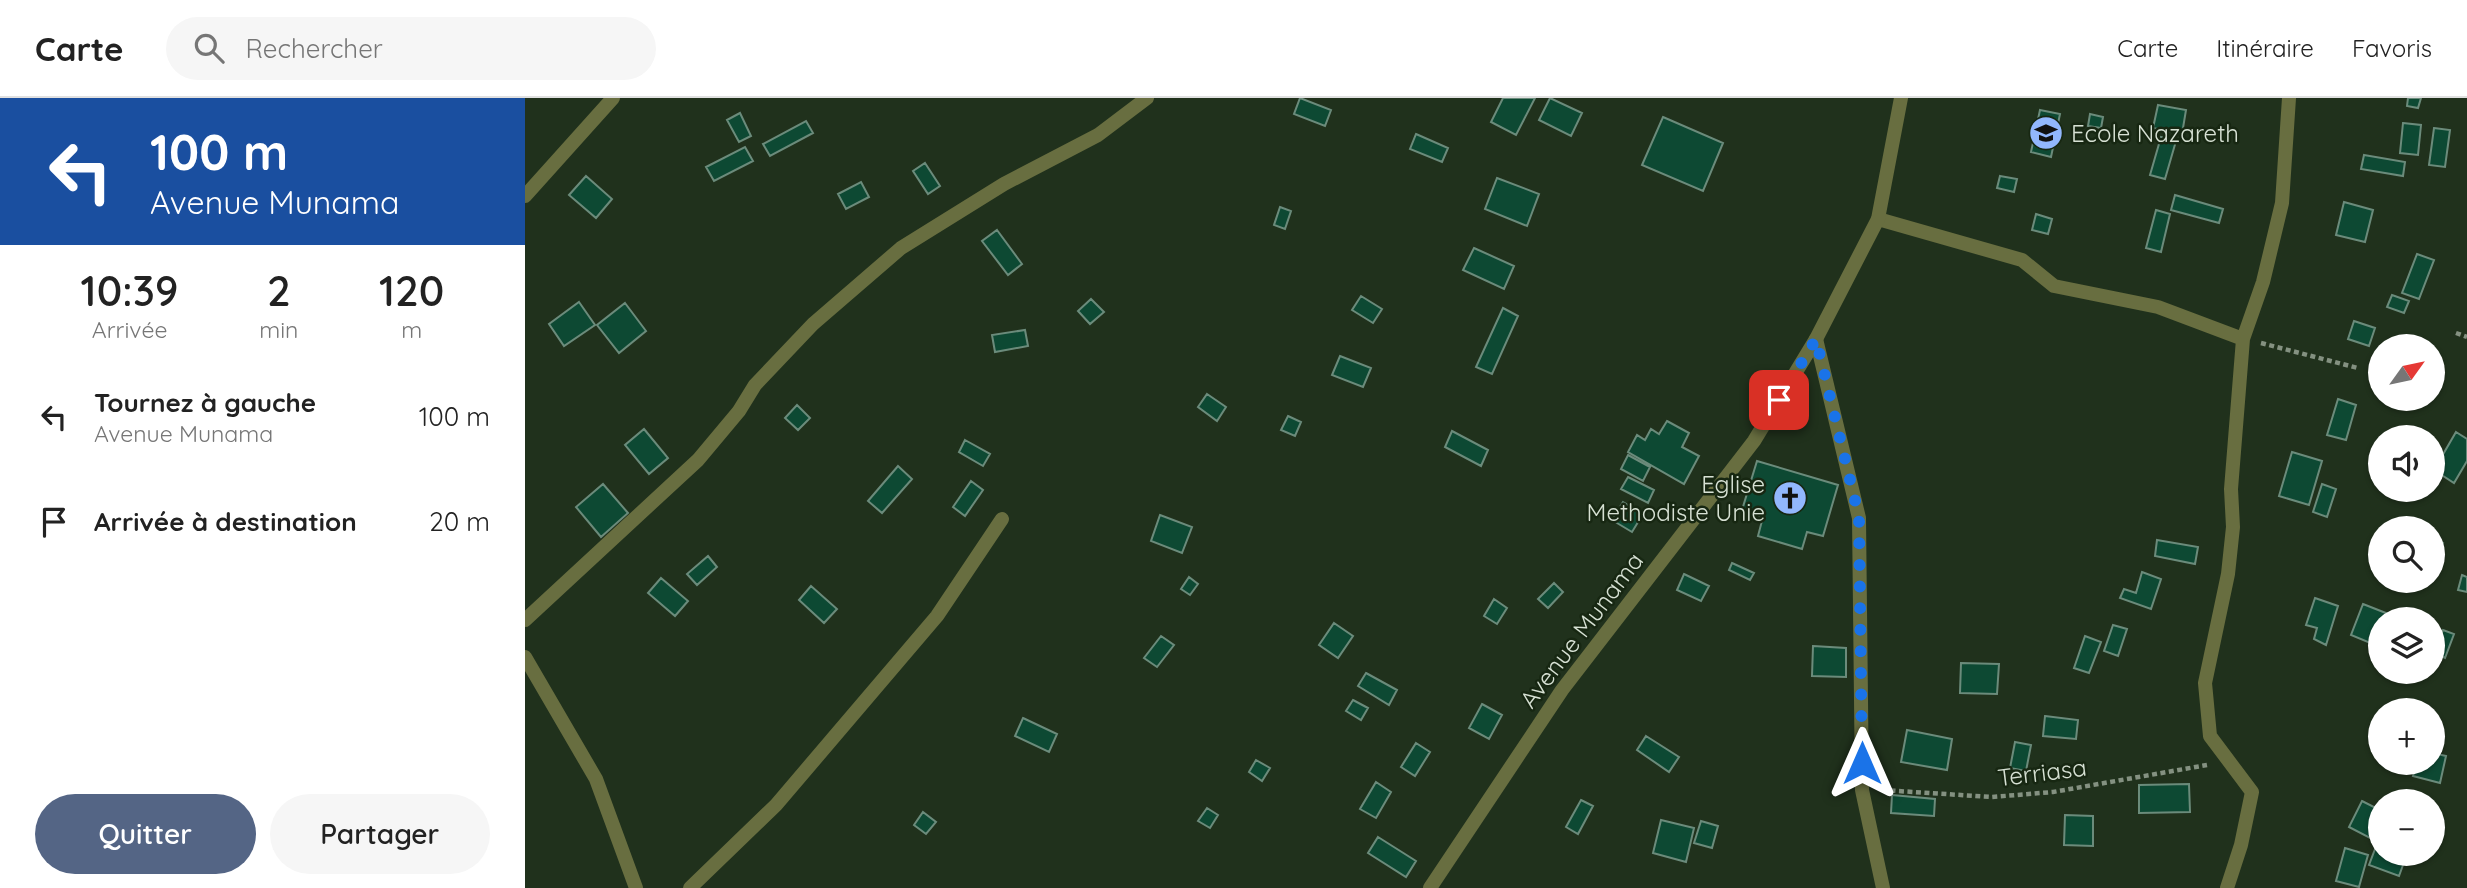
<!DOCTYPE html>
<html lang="fr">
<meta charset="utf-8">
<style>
body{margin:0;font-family:Quicksand,sans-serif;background:#f6f6f6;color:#222;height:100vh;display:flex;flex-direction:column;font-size:26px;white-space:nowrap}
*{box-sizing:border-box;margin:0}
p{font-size:23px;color:#767676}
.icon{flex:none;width:38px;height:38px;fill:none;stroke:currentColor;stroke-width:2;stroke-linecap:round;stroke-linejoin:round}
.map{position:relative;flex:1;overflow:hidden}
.panel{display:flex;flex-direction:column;background:#fff;width:525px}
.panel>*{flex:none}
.hud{background:#1a4fa0;color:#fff;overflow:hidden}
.needle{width:46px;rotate:57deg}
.buttons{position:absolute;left:1843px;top:236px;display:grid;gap:14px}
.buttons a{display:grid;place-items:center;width:77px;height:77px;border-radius:50%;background:#fff;box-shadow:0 2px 5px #0004;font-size:35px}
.pin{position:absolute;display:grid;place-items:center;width:60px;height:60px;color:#fff;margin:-30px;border-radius:14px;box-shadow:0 4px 10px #0006}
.me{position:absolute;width:77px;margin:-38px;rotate:0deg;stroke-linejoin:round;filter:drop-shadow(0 0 5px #0008)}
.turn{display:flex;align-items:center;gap:24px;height:147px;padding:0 35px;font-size:32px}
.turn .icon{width:91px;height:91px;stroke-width:2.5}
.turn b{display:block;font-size:49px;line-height:60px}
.eta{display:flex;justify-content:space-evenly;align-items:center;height:119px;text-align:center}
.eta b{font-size:42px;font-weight:600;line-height:49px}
.button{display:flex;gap:14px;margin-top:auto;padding:14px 35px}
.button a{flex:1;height:80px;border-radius:42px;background:#546585;color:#fff;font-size:28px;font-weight:600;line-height:80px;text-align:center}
.button a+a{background:#f6f6f6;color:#222}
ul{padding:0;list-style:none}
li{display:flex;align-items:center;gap:21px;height:105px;padding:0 35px}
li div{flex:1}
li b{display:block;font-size:26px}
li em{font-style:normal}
header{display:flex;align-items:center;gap:42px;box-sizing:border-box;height:98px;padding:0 35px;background:#fff;border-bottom:2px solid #e0e0e0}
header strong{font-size:33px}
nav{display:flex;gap:38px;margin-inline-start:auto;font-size:24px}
.search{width:490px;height:63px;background:#f6f6f6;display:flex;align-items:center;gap:18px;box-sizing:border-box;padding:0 24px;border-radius:38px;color:#767676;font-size:26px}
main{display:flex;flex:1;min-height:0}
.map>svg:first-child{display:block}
</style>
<header>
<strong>Carte</strong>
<div class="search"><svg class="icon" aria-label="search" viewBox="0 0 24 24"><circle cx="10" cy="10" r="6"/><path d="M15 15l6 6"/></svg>Rechercher</div>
<nav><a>Carte</a><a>Itinéraire</a><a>Favoris</a></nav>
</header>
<main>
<section class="panel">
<div class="hud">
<div class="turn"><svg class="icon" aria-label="left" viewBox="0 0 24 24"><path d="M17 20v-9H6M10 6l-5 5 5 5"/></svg><div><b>100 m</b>Avenue Munama</div></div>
</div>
<div class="eta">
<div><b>10:39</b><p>Arrivée</p></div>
<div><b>2</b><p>min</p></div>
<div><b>120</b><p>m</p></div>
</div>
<ul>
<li><svg class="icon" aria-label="left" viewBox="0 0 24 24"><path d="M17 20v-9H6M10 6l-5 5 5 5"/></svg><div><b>Tournez à gauche</b><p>Avenue Munama</p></div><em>100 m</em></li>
<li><svg class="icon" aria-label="arrive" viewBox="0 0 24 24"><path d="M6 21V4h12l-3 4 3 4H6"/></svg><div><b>Arrivée à destination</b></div><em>20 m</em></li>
</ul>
<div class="button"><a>Quitter</a><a>Partager</a></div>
</section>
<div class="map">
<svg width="1942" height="790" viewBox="0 0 1942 790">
<rect width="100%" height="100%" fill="#20311c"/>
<!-- building -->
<path fill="#0d4933" stroke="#6b8b7b" stroke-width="2" d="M 775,0 L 806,12 L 800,28 L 769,16 Z
M 978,0 L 1010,0 L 991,37 L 966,24 Z
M 1025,0 L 1057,15 L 1046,38 L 1014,22 Z
M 1883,0 L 1896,0 L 1893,10 L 1882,8 Z
M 1633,7 L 1661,12 L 1657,36 L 1628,30 Z
M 1515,12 L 1535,16 L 1526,59 L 1506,54 Z
M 215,15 L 226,38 L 214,44 L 202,22 Z
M 1565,16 L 1578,19 L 1576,30 L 1563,28 Z
M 1138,19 L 1198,45 L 1178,93 L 1117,67 Z
M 281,23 L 288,35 L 245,58 L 238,46 Z
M 1878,25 L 1896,27 L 1893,57 L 1875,55 Z
M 1909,30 L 1925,32 L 1920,69 L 1904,67 Z
M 891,36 L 923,50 L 917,64 L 885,51 Z
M 1636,39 L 1651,43 L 1640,81 L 1625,77 Z
M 220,49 L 228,63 L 189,83 L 181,69 Z
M 1839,57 L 1880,64 L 1878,78 L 1836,71 Z
M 400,65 L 415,88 L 403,96 L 388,73 Z
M 61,78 L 87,101 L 71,120 L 44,97 Z
M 1475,78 L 1492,81 L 1489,94 L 1472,90 Z
M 972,80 L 1014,96 L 1002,128 L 960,111 Z
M 336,84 L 344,99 L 321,111 L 313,96 Z
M 1650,97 L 1698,111 L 1694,125 L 1646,112 Z
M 1819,104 L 1848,112 L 1840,144 L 1811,137 Z
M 755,109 L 766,113 L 760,131 L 749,127 Z
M 1631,112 L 1645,116 L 1636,154 L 1621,150 Z
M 1511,116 L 1527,121 L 1523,136 L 1507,132 Z
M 472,132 L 497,166 L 483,177 L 457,143 Z
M 949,150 L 989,168 L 979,191 L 938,172 Z
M 1892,156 L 1909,162 L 1894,201 L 1877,195 Z
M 1867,197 L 1884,203 L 1879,215 L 1862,209 Z
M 836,198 L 857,211 L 848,225 L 827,212 Z
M 566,201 L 579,214 L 565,226 L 553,213 Z
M 54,204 L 70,227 L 39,248 L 24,226 Z
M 100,205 L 121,233 L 94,255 L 72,227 Z
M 978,210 L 993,218 L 967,276 L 951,269 Z
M 1829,223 L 1850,230 L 1844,248 L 1823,241 Z
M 500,232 L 503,248 L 470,254 L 467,237 Z
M 815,258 L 846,270 L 838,289 L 807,277 Z
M 682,296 L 701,309 L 692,323 L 673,309 Z
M 1813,301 L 1831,307 L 1821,342 L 1802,337 Z
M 272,307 L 285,320 L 273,332 L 260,320 Z
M 763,318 L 776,324 L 770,338 L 756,332 Z
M 1142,323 L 1164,335 L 1157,349 L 1174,358 L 1159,386 L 1103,354 L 1112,337 L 1120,342 L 1126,331 L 1134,336 Z
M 119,331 L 143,360 L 124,376 L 100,347 Z
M 927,333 L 963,352 L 956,368 L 920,349 Z
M 1931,334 L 1942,341 L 1942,363 L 1929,385 L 1909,372 Z
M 440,342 L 465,356 L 458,368 L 434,354 Z
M 1767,354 L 1797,363 L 1784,407 L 1754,398 Z
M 1103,357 L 1125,369 L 1118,383 L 1096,371 Z
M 1232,363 L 1313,387 L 1298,438 L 1282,434 L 1277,451 L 1233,438 L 1238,419 L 1217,412 Z
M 373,368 L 387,381 L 357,415 L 343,403 Z
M 1103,379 L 1129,392 L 1123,405 L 1096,391 Z
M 446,383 L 458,392 L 440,418 L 428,409 Z
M 78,386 L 103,415 L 76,439 L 51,409 Z
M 1797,386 L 1811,391 L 1802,419 L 1788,414 Z
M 1098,404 L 1118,416 L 1107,434 L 1087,422 Z
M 635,417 L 667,429 L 657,455 L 626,443 Z
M 1875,424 L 1889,430 L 1872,430 Z
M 1908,439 L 1918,445 L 1908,467 Z
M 1632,442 L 1673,449 L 1670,466 L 1630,458 Z
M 183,458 L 192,469 L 172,487 L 162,476 Z
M 1207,465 L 1229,475 L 1225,482 L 1204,472 Z
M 1617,474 L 1636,481 L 1626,511 L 1595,500 L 1599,491 L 1611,495 Z
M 1159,476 L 1184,488 L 1176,503 L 1152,492 Z
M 1937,477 L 1942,479 L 1942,494 L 1933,492 Z
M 664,479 L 673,486 L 665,497 L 656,491 Z
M 136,480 L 163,503 L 150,518 L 123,495 Z
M 1029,485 L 1038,494 L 1023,510 L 1013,501 Z
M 286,488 L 312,511 L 299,525 L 274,502 Z
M 1790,500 L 1813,508 L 1801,547 L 1789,541 L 1792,530 L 1781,527 Z
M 969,501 L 982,510 L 972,526 L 959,518 Z
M 1838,506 L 1871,519 L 1855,522 L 1855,549 L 1826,537 Z
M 809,525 L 828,538 L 813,560 L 794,547 Z
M 1588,527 L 1602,531 L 1593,558 L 1579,553 Z
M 1918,532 L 1929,536 L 1920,560 L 1909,555 Z
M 636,538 L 649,547 L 632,569 L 619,560 Z
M 1560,538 L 1576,544 L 1564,575 L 1549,570 Z
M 1288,548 L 1321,550 L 1321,579 L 1287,578 Z
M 1436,565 L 1474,566 L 1472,596 L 1435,595 Z
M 841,575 L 872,592 L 864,607 L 833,588 Z
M 828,602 L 843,610 L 836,622 L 821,613 Z
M 957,606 L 977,617 L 964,641 L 944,630 Z
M 1520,618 L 1553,622 L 1551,641 L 1518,638 Z
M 498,620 L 532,636 L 524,654 L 490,638 Z
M 1382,632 L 1427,641 L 1422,672 L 1376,664 Z
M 1121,638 L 1154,659 L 1144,674 L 1112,652 Z
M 1490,644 L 1506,647 L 1501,673 L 1485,670 Z
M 891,645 L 905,654 L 890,678 L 876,669 Z
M 1908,655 L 1921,658 L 1915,685 L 1888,678 L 1892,665 L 1908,665 Z
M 731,662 L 745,670 L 737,683 L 724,674 Z
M 851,684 L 866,694 L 851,720 L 835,711 Z
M 1664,686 L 1665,714 L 1614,715 L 1614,687 Z
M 1367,697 L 1410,701 L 1409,718 L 1366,715 Z
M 1056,702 L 1068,708 L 1053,736 L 1041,729 Z
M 1837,703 L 1855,712 L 1855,720 L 1845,740 L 1824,729 Z
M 682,710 L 693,717 L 685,730 L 673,723 Z
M 398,714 L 411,724 L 401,736 L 389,727 Z
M 1540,717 L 1568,718 L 1568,748 L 1539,747 Z
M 1136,722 L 1169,730 L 1161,764 L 1128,755 Z
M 1176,723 L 1193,728 L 1187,750 L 1169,745 Z
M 1855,738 L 1855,756 L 1882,756 L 1874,778 L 1844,767 Z
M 853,739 L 891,763 L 881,779 L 843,755 Z
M 1820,750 L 1843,757 L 1834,789 L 1811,783 Z"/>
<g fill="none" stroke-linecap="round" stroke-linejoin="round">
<!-- path -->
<path stroke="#849181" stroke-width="4.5" stroke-dasharray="5 3.5" stroke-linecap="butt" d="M 1931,235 L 1942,239
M 1736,245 L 1833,270
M 1357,692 L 1467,699 L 1528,694 L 1682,667"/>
<!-- minor -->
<path stroke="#686e40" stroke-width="14" d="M 0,98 L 88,0
M 1353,121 L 1497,162 L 1529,188 L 1633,209 L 1718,241
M 1291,241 L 1334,420 L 1337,692 L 1358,790
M 0,522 L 173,362 L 214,313 L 230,287 L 288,226 L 376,150 L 479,86 L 573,37 L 622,0
M 0,559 L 71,681 L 111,790
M 165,790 L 251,707 L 412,518 L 477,421
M 1702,790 L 1716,747 L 1727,694 L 1685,638 L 1680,585 L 1703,476 L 1708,429 L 1706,391 L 1718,241 L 1738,184 L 1757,105 L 1764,0"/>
<!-- tertiary -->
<path stroke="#686e40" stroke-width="14" d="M 905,790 L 1037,592 L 1229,343 L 1291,241 L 1353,121 L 1376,0"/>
</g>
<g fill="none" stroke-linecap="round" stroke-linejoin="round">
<!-- route -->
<path stroke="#1a73e8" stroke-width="12" stroke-dasharray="0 21.6" d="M 1254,302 L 1291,241 L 1334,419 L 1337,665"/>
</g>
<!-- icons -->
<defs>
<g id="school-disc" transform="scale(1.75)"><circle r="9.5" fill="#92b7fd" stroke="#172712"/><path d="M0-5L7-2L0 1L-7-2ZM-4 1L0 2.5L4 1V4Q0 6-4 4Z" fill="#111"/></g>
<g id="church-disc" transform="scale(1.75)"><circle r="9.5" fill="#92b7fd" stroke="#172712"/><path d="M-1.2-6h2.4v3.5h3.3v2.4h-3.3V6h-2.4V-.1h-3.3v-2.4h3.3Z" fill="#111"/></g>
</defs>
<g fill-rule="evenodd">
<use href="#school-disc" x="1521" y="35"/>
<use href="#church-disc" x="1265" y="400"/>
</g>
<g text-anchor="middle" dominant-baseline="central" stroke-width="5" stroke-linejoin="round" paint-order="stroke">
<!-- poi labels -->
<g font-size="24" fill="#d7e1d4" stroke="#172712" text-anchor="start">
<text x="1546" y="35">Ecole Nazareth</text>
<text x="1240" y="386" text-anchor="end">Eglise<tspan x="1240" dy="28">Methodiste Unie</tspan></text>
</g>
<!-- street labels -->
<g font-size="24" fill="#d7e1d4" stroke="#172712">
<text transform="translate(1056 532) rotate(-53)">Avenue Munama</text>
<text transform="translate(1517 674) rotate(-7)">Terriasa</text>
</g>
</g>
</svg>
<div class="buttons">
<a><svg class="needle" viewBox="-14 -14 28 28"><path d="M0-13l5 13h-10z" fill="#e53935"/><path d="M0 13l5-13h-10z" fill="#767676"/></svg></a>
<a><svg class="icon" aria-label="sound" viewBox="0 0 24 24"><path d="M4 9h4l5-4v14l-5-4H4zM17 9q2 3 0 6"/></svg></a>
<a><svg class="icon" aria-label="search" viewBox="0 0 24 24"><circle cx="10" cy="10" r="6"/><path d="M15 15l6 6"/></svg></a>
<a><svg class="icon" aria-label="layers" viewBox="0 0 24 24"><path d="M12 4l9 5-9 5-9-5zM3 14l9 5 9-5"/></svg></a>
<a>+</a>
<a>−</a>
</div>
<div class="pin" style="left:1254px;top:302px;background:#d93025"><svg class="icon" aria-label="arrive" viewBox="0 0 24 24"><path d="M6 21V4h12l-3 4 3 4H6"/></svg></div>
<svg class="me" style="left:1337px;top:665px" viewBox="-20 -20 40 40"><path d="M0-17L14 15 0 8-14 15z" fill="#1a73e8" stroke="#fff" stroke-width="4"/></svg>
</div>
</main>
